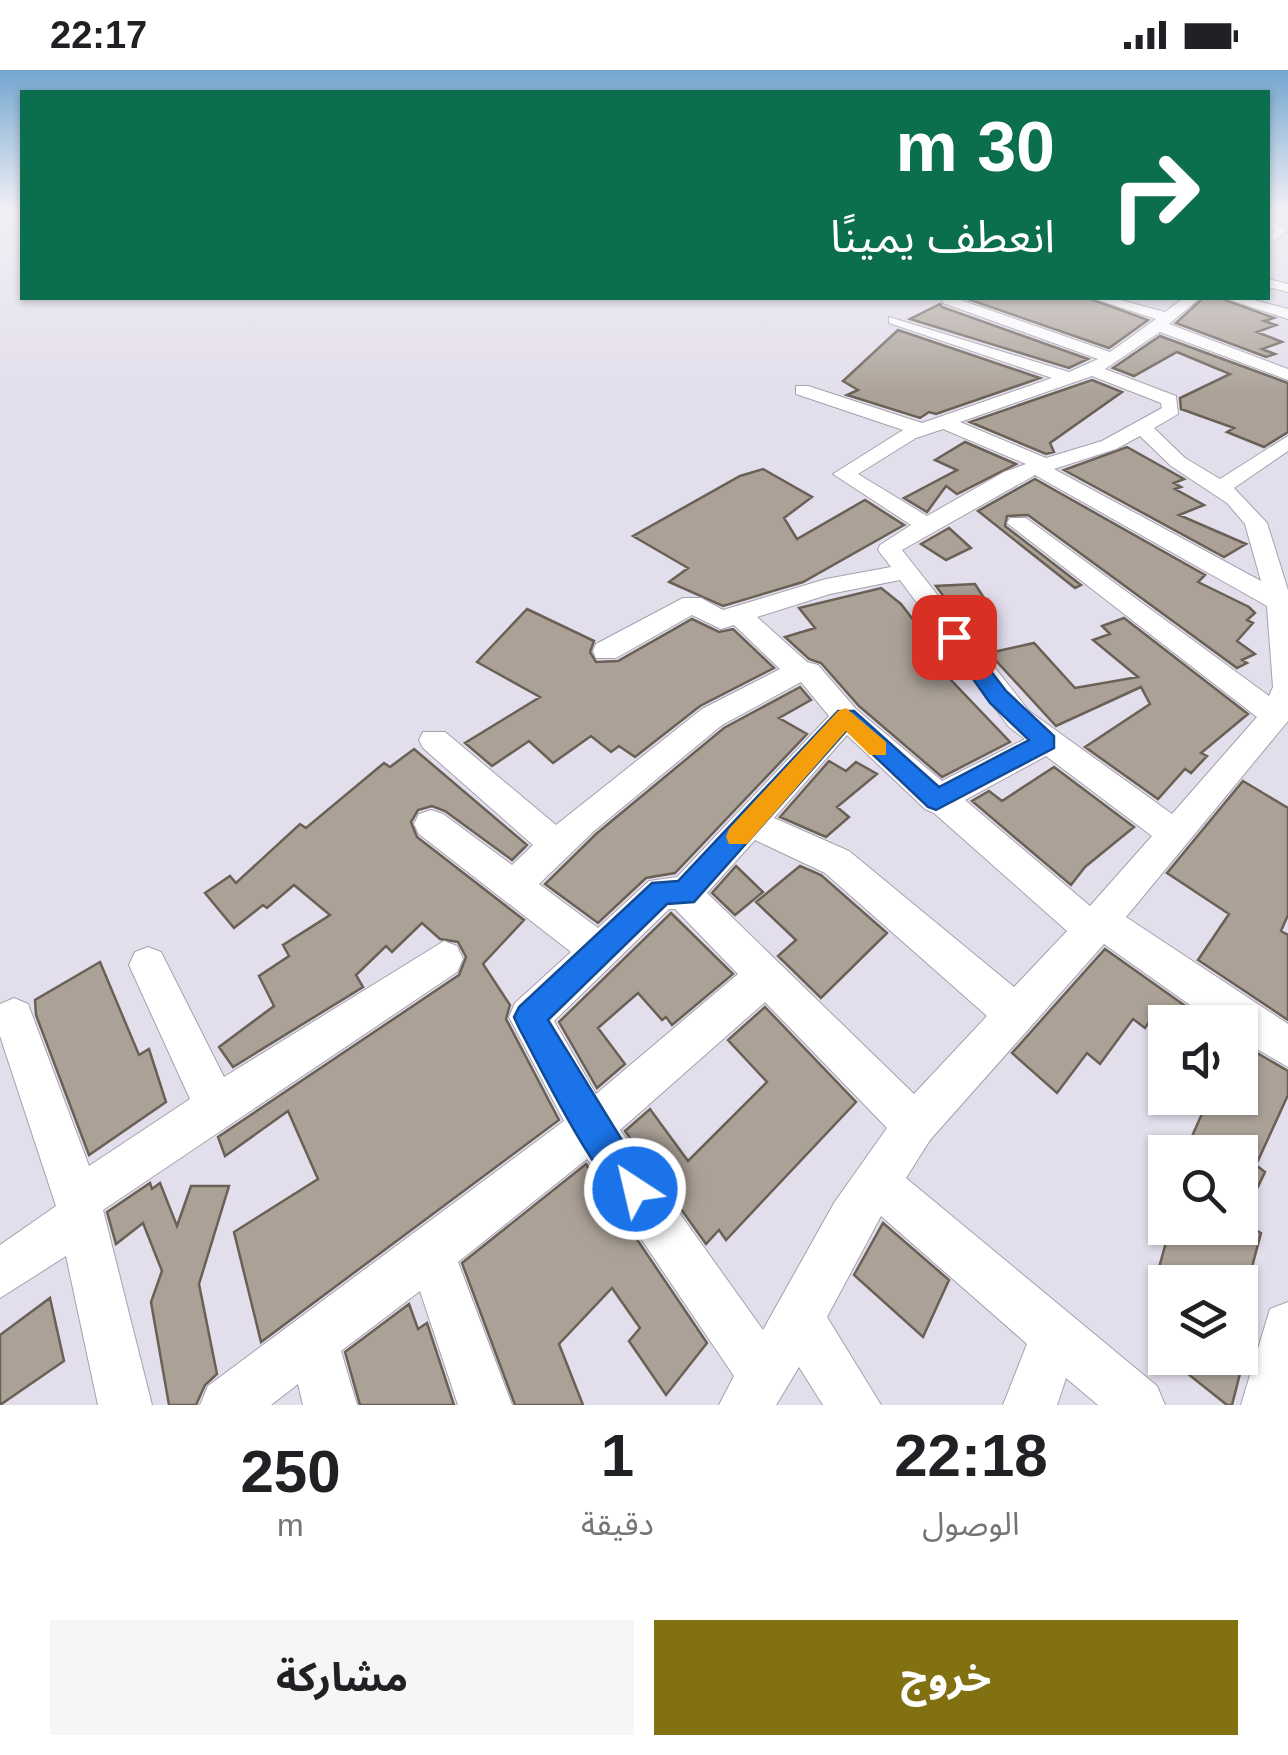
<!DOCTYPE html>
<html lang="ar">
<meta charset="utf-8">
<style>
body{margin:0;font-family:Helvetica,"Noto Sans Arabic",sans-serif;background:#f6f6f6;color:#202124;direction:rtl;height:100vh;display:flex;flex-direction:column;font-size:38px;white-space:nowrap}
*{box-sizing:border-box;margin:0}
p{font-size:32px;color:#757577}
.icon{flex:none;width:55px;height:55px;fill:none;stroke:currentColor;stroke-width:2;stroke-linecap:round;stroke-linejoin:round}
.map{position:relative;height:1335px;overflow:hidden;direction:ltr}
.side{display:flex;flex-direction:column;background:#fff;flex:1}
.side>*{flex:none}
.top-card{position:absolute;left:20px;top:20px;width:1250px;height:210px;border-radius:0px;box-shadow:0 2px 8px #0004;direction:rtl;background:#0b6e4f;color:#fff;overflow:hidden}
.buttons{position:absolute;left:1148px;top:935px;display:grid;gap:20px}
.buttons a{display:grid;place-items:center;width:110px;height:110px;border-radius:0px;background:#fff;box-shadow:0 2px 8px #0004;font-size:50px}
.pin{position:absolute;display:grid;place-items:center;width:85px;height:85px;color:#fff;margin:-42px;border-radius:20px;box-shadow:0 5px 15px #0006}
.me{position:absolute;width:110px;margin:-55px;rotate:325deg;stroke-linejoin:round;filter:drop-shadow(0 0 8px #0008)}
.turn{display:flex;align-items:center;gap:35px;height:210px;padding:0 50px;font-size:45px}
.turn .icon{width:130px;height:130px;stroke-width:2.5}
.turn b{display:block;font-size:70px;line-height:85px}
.eta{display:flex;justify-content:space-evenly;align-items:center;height:170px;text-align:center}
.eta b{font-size:60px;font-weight:700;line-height:70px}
.button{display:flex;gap:20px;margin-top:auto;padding:20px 50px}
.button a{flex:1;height:115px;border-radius:0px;background:#817111;color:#fff;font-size:40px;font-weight:700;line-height:115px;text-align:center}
.button a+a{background:#f6f6f6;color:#202124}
.status{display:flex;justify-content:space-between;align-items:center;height:70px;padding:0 50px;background:#fff;direction:ltr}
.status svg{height:28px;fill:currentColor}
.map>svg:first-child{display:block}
</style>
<div class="status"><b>22:17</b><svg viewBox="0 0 49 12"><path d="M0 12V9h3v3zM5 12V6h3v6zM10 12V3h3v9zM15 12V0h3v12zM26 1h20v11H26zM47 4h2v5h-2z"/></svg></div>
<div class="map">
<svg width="1288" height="1335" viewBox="0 0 1288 1335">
<rect width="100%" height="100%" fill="#e3deec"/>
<!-- building -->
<path fill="#aba197" stroke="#696056" stroke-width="2.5" d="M 965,228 L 1088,228 L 1148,250 L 1109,278 Z
M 1203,228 L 1220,228 L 1274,248 L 1264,251 L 1276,255 L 1257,262 L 1282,272 L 1262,279 L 1275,284 L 1266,287 L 1176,253 Z
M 940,234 L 942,237 L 1088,289 L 1069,298 L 910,249 Z
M 898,260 L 1040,308 L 936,344 L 929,342 L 920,348 L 847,325 L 858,320 L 843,311 Z
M 1160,266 L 1288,313 L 1288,362 L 1264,377 L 1227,362 L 1234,358 L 1181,339 L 1180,328 L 1230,304 L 1177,282 L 1134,306 L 1113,298 Z
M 1092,310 L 1122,322 L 1050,373 L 1054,382 L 1046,384 L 970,352 Z
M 965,372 L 1016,394 L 957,424 L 946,416 L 927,442 L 904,428 L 957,400 L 935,390 Z
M 1127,377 L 1184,409 L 1174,413 L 1181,417 L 1175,419 L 1204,435 L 1179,445 L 1246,474 L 1224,487 L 1064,400 Z
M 763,399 L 812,427 L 784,448 L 797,469 L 865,430 L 904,455 L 803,512 L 723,536 L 669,512 L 688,498 L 633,466 L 740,406 Z
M 1035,409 L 1205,505 L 1198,512 L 1249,537 L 1255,543 L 1247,550 L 1253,553 L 1237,571 L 1255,584 L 1242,590 L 1247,593 L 1237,598 L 1028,445 L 1007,446 L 1005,456 L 1081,515 L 1075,518 L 978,441 Z
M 949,458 L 971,478 L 946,490 L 921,474 Z
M 975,514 L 991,539 L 955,542 L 936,516 Z
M 881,518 L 901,534 L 934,577 L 928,578 L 953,607 L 949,608 L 1010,672 L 942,707 L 859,636 L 821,593 L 809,589 L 785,567 L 815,558 L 799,538 Z
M 527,539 L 594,571 L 590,582 L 596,592 L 618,591 L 692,549 L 719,562 L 733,559 L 774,598 L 700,636 L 635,687 L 619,676 L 611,682 L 591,666 L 553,693 L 529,671 L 492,696 L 465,673 L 540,627 L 477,592 Z
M 1124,548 L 1248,644 L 1201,683 L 1207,686 L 1191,703 L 1185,699 L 1158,729 L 1085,677 L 1150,634 L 1141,617 L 1056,656 L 989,583 L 1034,573 L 1075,618 L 1138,607 L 1093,570 L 1110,564 L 1102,556 Z
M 800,617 L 811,630 L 779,648 L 807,664 L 675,803 L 646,808 L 598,853 L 545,814 L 596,764 L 724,658 Z
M 414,679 L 527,775 L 512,790 L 445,741 L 432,736 L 418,740 L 411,752 L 417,767 L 524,850 L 483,894 L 510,935 L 506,949 L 559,1050 L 261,1272 L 234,1162 L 318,1109 L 288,1041 L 225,1086 L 218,1067 L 459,905 L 466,887 L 458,872 L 440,869 L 422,853 L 392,882 L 386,876 L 356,905 L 363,917 L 233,997 L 219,977 L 274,936 L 259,906 L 289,886 L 283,875 L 330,845 L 294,815 L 267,838 L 263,835 L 234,858 L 205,823 L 230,806 L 236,813 L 300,754 L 306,758 L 384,693 L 390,697 Z
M 829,691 L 846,701 L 856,692 L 877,704 L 837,737 L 849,747 L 826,767 L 780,747 Z
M 1054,697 L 1134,757 L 1085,797 L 1071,815 L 972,731 L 989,721 L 1002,731 Z
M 1243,711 L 1288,738 L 1288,845 L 1281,861 L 1288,865 L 1288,950 L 1198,890 L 1229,844 L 1167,803 Z
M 736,796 L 763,822 L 735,845 L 712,823 Z
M 800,796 L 821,805 L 887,863 L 821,928 L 778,886 L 796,870 L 756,832 Z
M 671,843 L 733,904 L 672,955 L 666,947 L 662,950 L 638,923 L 598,958 L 625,994 L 597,1018 L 559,952 Z
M 1105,879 L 1208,952 L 1149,952 L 1145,958 L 1133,949 L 1100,994 L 1087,983 L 1057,1023 L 1012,983 Z
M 100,892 L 139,985 L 149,979 L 166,1032 L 89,1085 L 36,945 L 35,930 Z
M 765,937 L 856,1032 L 726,1170 L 719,1160 L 706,1174 L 625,1061 L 650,1039 L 688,1091 L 767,1012 L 728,970 Z
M 1240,973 L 1288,1001 L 1288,1025 L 1256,1095 L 1265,1102 L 1240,1154 L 1240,1082 L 1185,1082 L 1209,1028 L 1240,1028 Z
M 586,1094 L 707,1273 L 666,1325 L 629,1271 L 640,1258 L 612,1218 L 559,1274 L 583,1335 L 515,1335 L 462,1193 Z
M 150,1113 L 152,1119 L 160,1113 L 177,1156 L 191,1116 L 229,1116 L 199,1214 L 217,1304 L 205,1315 L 196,1335 L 169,1335 L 151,1232 L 162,1201 L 143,1153 L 116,1174 L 107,1142 Z
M 883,1153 L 949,1210 L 923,1267 L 854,1205 Z
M 1170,1158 L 1252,1158 L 1261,1163 L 1248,1212 L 1155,1212 Z
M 50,1228 L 64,1291 L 0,1335 L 0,1265 Z
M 409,1234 L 418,1259 L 427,1253 L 454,1335 L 360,1335 L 345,1282 Z
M 1168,1288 L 1244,1288 L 1232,1335 L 1227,1335 Z"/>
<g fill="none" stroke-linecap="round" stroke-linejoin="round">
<!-- minor casing -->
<g stroke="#a5a1ad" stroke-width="2">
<path id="minor" d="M 1268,149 L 1288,161 L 1268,175 L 1268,166 L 1274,161 L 1268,158 Z
M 1268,209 L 1288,214 L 1288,222 L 1268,217 Z
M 942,228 L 955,228 L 1110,282 L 1156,249 L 1092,228 L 1113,228 L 1165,242 L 1184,228 L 1200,228 L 1169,254 L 1288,299 L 1288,310 L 1160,262 L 1105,299 L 1176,326 L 1178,344 L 1154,358 L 1185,388 L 1220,409 L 1288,366 L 1288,381 L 1234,418 L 1267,453 L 1288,520 L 1288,651 L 1126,847 L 1288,954 L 1288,997 L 1240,969 L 1240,952 L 1214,952 L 1104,874 L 930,1070 L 906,1108 L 1157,1316 L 1165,1335 L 1098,1335 L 1066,1308 L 1057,1335 L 1003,1335 L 1027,1274 L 881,1146 L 827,1247 L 881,1335 L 823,1335 L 799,1297 L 776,1335 L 719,1335 L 734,1306 L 587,1089 L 458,1192 L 512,1335 L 458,1335 L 420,1221 L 341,1281 L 357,1335 L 303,1335 L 298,1314 L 271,1335 L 200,1335 L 208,1316 L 564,1051 L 509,947 L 515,933 L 571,882 L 419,764 L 414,754 L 419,744 L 431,740 L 443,744 L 512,795 L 533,775 L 423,678 L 419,670 L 423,662 L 445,662 L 556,755 L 702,639 L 780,599 L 734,555 L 721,559 L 692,545 L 616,588 L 596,588 L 593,581 L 596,574 L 683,528 L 701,528 L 723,540 L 826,509 L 891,497 L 878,480 L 880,475 L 911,455 L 833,404 L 903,360 L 796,324 L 796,316 L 808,316 L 922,353 L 1052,308 L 889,253 L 889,247 L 1069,302 L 1098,289 L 943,233 ZM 1092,306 L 1161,333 L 1162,338 L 1102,371 L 1046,388 L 960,352 ZM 943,359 L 1026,394 L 1004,402 L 927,446 L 858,404 L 916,368 ZM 1140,366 L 1171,396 L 1227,433 L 1245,454 L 1261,511 L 1054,399 L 1116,379 ZM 1035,405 L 1267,536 L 1273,617 L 1269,626 L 1026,448 L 1010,448 L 1007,453 L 1257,647 L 1172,744 L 1029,641 L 902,480 ZM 900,510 L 1009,657 L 1025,669 L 942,711 L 856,639 L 818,595 L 807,592 L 757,547 L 830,524 ZM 801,612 L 829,646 L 677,807 L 649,811 L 598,858 L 539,814 L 594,761 L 722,655 ZM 847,665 L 925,739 L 934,743 L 1067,861 L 1014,917 L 849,781 L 774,748 ZM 1046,686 L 1152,766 L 1090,836 L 965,730 ZM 755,770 L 825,803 L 987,946 L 914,1024 L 707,823 ZM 669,839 L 675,839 L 738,904 L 596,1024 L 554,951 ZM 765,932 L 887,1058 L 834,1133 L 763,1260 L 620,1060 Z
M 1224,228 L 1246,228 L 1288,239 L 1288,249 Z
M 444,871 L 457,876 L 463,889 L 457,902 L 103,1140 L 152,1335 L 98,1335 L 66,1186 L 0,1228 L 0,1175 L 56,1136 L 0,966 L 0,934 L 14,928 L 28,934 L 89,1096 L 190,1029 L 129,895 L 135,882 L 148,877 L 161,882 L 224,1007 Z
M 1288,1232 L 1288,1335 L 1241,1335 L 1270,1239 Z"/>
</g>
<!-- minor -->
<use href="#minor" fill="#fff" fill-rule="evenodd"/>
</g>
<!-- sky -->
<linearGradient id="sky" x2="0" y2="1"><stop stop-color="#73a6cf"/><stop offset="0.43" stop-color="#f2f0f6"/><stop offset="1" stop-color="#f2f0f6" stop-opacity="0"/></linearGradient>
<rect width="1288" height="326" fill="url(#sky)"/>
<!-- route -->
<path fill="#1a73e8" stroke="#114b97" stroke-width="2.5" d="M 954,560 L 961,562 L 1006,621 L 1054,666 L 1054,678 L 936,740 L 928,737 L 847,660 L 694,832 L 667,834 L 548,950 L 652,1119 L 647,1132 L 635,1137 C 600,1122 540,996 519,958 L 514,947 L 519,937 L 652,813 L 678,811 L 838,641 L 854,641 L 939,717 L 1029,670 L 990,633 L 947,572 L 944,567 Z"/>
<!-- slow -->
<path fill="#f59e0b" d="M 846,638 L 886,672 L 886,685 L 870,685 L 846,661 L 747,774 L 729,774 L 726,767 L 729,759 L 838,641 Z"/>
</svg>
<div class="buttons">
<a><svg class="icon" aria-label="sound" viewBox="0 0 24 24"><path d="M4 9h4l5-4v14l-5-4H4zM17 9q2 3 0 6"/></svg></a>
<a><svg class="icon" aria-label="search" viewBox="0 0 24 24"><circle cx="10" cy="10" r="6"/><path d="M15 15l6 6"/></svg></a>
<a><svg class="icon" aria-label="layers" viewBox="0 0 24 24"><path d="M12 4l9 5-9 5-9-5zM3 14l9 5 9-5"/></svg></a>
</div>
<div class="pin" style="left:954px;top:567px;background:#d93025"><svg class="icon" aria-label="arrive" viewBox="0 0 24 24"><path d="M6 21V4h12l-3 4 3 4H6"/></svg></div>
<svg class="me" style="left:635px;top:1119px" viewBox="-20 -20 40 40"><circle r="17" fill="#1a73e8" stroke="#fff" stroke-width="3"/><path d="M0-11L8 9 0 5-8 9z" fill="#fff"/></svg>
<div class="top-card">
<div class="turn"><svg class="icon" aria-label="right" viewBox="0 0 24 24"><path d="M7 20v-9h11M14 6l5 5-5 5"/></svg><div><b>30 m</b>انعطف يمينًا</div></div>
</div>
</div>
<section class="side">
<div class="eta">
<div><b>22:18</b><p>الوصول</p></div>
<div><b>1</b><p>دقيقة</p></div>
<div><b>250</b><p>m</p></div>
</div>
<div class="button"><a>خروج</a><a>مشاركة</a></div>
</section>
